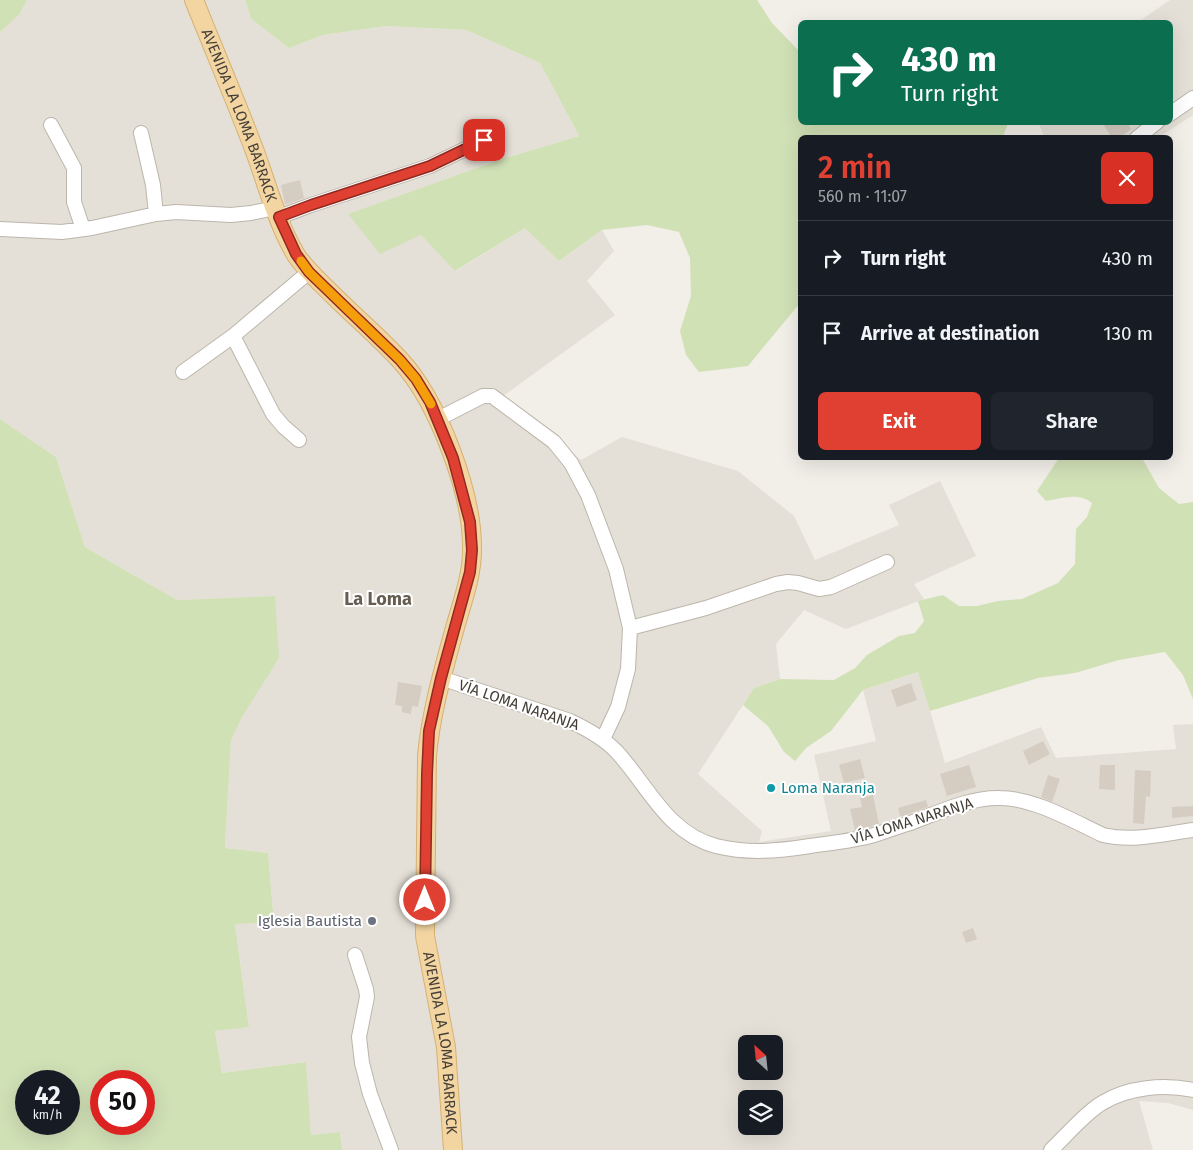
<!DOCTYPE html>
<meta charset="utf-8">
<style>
body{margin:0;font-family:"Fira Sans",sans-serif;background:#20242c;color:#f1f3f6;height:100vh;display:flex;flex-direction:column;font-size:19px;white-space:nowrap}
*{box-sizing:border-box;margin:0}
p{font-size:16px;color:#9ea1a6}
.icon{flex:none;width:28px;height:28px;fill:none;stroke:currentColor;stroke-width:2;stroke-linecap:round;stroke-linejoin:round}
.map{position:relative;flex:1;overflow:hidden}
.sheet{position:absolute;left:798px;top:135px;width:375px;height:325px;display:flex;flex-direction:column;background:#171b24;border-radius:8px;box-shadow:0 5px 20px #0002}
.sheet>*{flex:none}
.top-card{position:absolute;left:798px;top:20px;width:375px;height:105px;border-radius:8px;box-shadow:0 5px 20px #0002;background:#0b6e4f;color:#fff;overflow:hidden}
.needle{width:32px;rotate:333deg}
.buttons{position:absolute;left:738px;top:1035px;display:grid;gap:10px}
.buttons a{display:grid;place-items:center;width:45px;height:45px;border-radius:8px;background:#171b24;box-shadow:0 5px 20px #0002;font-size:25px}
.speed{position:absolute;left:15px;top:1070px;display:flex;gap:10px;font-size:25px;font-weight:700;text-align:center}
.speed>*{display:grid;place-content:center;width:65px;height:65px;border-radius:50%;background:#171b24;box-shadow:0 5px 20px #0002;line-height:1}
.speed small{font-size:12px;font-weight:400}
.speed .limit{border:8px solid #d22;background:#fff;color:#111}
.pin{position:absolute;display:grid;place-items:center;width:42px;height:42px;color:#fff;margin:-21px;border-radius:10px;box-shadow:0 2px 8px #0006}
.me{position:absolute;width:55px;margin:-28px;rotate:0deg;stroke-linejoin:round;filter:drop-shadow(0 0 4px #0008)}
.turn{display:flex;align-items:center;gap:18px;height:105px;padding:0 20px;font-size:22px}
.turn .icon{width:65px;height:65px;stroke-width:2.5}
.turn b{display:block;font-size:35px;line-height:42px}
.round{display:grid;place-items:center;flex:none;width:52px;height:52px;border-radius:8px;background:#20242c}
.overview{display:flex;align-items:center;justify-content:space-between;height:85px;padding:0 20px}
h1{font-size:30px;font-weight:600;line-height:38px;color:#df4032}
.cta{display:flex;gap:10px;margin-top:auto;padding:10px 20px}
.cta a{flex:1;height:58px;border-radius:8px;background:#df4032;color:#fff;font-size:20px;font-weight:600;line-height:58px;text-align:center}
.cta a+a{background:#20242c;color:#f1f3f6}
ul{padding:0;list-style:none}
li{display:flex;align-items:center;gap:15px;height:75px;padding:0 20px;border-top:1px solid #363941}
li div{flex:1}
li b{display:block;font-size:19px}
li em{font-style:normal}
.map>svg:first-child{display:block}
</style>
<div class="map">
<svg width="1193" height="1150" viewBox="0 0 1193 1150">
<rect width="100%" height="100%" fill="#f2eee8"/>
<!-- residential -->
<path fill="#e5e0d7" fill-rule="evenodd" d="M 27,0 L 245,0 L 251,19 L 289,48 L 323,35 L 386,26 L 466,30 L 540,63 L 579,136 L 502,159 L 349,214 L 421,235 L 456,271 L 525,228 L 559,261 L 602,230 L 614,251 L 587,281 L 615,315 L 503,396 L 565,446 L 581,460 L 622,437 L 738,471 L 794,516 L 815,560 L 899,525 L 889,505 L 940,481 L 976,556 L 914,584 L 924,599 L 846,629 L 804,610 L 776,644 L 780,679 L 754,688 L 698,774 L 762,831 L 759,842 L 831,831 L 814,755 L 876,741 L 863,690 L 919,672 L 945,763 L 1041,727 L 1056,758 L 1176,749 L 1173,725 L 1193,724 L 1193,1110 L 1168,1103 L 1139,1101 L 1153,1150 L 342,1150 L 340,1132 L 311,1135 L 305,1062 L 222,1073 L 215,1031 L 249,1026 L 235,924 L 274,921 L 268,853 L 225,848 L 231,741 L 242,717 L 275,596 L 177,600 L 85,547 L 56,457 L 0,419 L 0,32 L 20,14 ZM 746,1044 L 774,1044 L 774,1071 L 746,1071 ZM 746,1099 L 774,1099 L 774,1126 L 746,1126 Z
M 1170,0 L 1193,0 L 1193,115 L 1159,137 L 1044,137 L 1039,123 L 1170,122 L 1170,22 L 1138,22 Z"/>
<!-- green -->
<path fill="#d1e1b6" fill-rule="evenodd" d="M 0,0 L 27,0 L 20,14 L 0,32 Z
M 245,0 L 757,0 L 772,23 L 800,52 L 800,122 L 1008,123 L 1003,137 L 800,138 L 800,303 L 748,366 L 699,372 L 686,355 L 680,331 L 691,296 L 690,258 L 679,232 L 647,225 L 602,230 L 559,261 L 525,228 L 455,271 L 421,235 L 380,254 L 348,214 L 502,159 L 579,136 L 540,63 L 466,30 L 386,26 L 323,35 L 289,48 L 251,19 Z
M 0,419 L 56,457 L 85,547 L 177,600 L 275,596 L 279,658 L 242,717 L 231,741 L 225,848 L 268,853 L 274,922 L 235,924 L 249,1027 L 215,1031 L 222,1073 L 306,1062 L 311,1135 L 340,1132 L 342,1150 L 0,1150 ZM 69,1081 L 69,1124 L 26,1124 L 26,1081 ZM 144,1081 L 144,1124 L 101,1124 L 101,1081 Z
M 1059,458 L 1142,458 L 1159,488 L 1179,504 L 1193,502 L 1193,699 L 1183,675 L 1165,652 L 1119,660 L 1075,673 L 1038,678 L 930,711 L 918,672 L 863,690 L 831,731 L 806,748 L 795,761 L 784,752 L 768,726 L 743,705 L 754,688 L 780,679 L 834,680 L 855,668 L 867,655 L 899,636 L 915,633 L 924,621 L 918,601 L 943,595 L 959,606 L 977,606 L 998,601 L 1022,599 L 1058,583 L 1075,564 L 1076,529 L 1087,517 L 1092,503 C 1079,492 1062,498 1046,501 L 1037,491 Z"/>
<!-- building -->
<path fill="#d5ccc2" d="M 1102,122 L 1127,122 L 1131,129 L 1119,138 L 1112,138 Z
M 300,180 L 304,198 L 285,205 L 281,185 Z
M 398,682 L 422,686 L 418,707 L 412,706 L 411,714 L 402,712 L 402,706 L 395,705 Z
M 911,683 L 917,700 L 897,707 L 891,690 Z
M 1043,741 L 1050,754 L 1029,765 L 1023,751 Z
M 860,759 L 865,778 L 844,783 L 839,765 Z
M 969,765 L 976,787 L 947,796 L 940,774 Z
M 1100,765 L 1115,765 L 1115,790 L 1099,789 Z
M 1135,770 L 1151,771 L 1150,797 L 1146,796 L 1144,824 L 1133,823 Z
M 1048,775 L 1060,779 L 1052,802 L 1041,797 Z
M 873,795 L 879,824 L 855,831 L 850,809 L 862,807 L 860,798 Z
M 926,800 L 928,807 L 903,816 L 900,816 L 898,808 Z
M 1193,806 L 1193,816 L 1172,818 L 1172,807 Z
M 973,928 L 977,939 L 966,943 L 962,932 Z"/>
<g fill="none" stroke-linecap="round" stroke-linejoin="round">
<!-- minor casing -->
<g stroke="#bcb5ac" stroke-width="16">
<path id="minor" d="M 1170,114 L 1193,98
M 51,125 L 74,168 L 74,202 L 83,229
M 141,133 L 153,185 L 156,214
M 1137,138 L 1157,122
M 279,217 L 311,205 L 430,166 L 484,140
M 0,229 L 62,232 L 92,228 L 156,214 L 176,212 L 231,215 L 251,213 L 275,208
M 183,372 L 233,336
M 438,419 L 483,396 L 492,396 L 554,442 L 571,463 L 588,495 L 616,569 L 630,628 L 628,669 L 618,707 L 603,739
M 299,440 L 283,426 L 273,414 L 233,336 L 309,272
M 630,628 L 706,608 L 776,584 L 788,582 L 798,583 L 819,589 L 831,587 L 887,562
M 441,678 L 570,721 C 587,729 604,738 617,752 C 649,787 667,833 716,846 C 749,854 778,851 810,846 C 831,843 853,841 874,835 C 887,831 900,826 913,822 C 940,812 971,797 1000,798 C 1034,798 1073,821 1103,835 C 1133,842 1163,834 1193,830
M 355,955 L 366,989 L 367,997 L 359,1037 L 362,1063 L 370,1094 L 391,1150
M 1051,1150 C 1066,1136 1085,1113 1102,1103 C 1128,1087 1164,1084 1193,1090"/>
</g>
<!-- major casing -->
<g stroke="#d5b173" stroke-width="20">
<g id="major">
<path id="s1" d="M 194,0 C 214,50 235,99 254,149 C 267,184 277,223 296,255 C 306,270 320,282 333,295 C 355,317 379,337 400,360 C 438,401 473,494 472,550 C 472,575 463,600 456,624 C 444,668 431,711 427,756 L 425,936 L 446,1047 L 453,1150"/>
</g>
</g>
<!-- minor -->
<use href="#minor" stroke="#fff" stroke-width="14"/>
<!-- major -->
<use href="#major" stroke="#f2d5a1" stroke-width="18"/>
</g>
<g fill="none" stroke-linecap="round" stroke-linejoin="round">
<!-- route casing -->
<g stroke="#912a20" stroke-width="12">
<path id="route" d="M 425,900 L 427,774 L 429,731 L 441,678 L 470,572 L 472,550 L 470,522 L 453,458 L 430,402 L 416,379 L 400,360 L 309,272 L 296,254 L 279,217 L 311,205 L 430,166 L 484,140"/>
</g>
<!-- route -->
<use href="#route" stroke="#df4032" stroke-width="9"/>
<!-- slow -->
<path stroke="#f59e0b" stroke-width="9" d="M 301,261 L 309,272 L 400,360 L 416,379 L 431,404"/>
</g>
<!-- markers -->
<circle fill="#0f9aa8" stroke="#fff" stroke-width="2" cx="771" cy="788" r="5"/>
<circle fill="#6b7280" stroke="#fff" stroke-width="2" cx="372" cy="921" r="5"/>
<g text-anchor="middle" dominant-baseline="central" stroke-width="4" stroke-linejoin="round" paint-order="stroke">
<!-- street labels -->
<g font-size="15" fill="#453f38" stroke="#fff">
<text stroke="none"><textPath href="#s1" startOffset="124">AVENIDA LA LOMA BARRACK</textPath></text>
<text transform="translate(519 705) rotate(19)">VÍA LOMA NARANJA</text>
<text transform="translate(912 821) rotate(-17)">VÍA LOMA NARANJA</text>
<text stroke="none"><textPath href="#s1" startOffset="1129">AVENIDA LA LOMA BARRACK</textPath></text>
</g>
<!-- culture labels -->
<g font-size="15" fill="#0d838f" stroke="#fff" text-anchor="start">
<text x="781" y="788">Loma Naranja</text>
</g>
<!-- worship labels -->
<g font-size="15" fill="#5b616d" stroke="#fff" text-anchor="end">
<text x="362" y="921">Iglesia Bautista</text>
</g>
<!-- quarter labels -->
<g font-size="18" font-weight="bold" fill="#665c50" stroke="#fff">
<text x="378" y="599">La Loma</text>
</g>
</g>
</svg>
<div class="buttons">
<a><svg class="needle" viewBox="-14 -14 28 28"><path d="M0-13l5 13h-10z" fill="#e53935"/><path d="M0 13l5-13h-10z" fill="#9ea1a6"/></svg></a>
<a><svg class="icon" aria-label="layers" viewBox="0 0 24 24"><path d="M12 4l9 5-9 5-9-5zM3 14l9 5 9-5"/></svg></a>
</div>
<div class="speed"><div>42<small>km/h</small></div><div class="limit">50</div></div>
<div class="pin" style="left:484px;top:140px;background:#d93025"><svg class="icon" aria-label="arrive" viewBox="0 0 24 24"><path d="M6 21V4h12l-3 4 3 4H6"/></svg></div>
<svg class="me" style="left:425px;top:900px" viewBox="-20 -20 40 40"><circle r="17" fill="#df4032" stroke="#fff" stroke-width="3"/><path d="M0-11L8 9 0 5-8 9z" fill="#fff"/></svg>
<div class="top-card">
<div class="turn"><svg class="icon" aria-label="right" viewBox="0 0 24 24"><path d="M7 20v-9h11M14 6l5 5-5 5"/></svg><div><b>430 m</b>Turn right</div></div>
</div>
<section class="sheet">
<div class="overview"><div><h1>2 min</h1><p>560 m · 11:07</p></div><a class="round" style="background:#d93025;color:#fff"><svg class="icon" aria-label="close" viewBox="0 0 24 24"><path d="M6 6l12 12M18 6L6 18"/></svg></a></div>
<ul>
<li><svg class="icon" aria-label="right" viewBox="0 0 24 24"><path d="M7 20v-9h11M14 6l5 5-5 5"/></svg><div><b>Turn right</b></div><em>430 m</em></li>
<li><svg class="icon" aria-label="arrive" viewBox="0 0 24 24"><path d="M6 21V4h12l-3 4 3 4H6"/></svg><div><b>Arrive at destination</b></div><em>130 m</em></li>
</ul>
<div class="cta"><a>Exit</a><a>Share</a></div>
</section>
</div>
